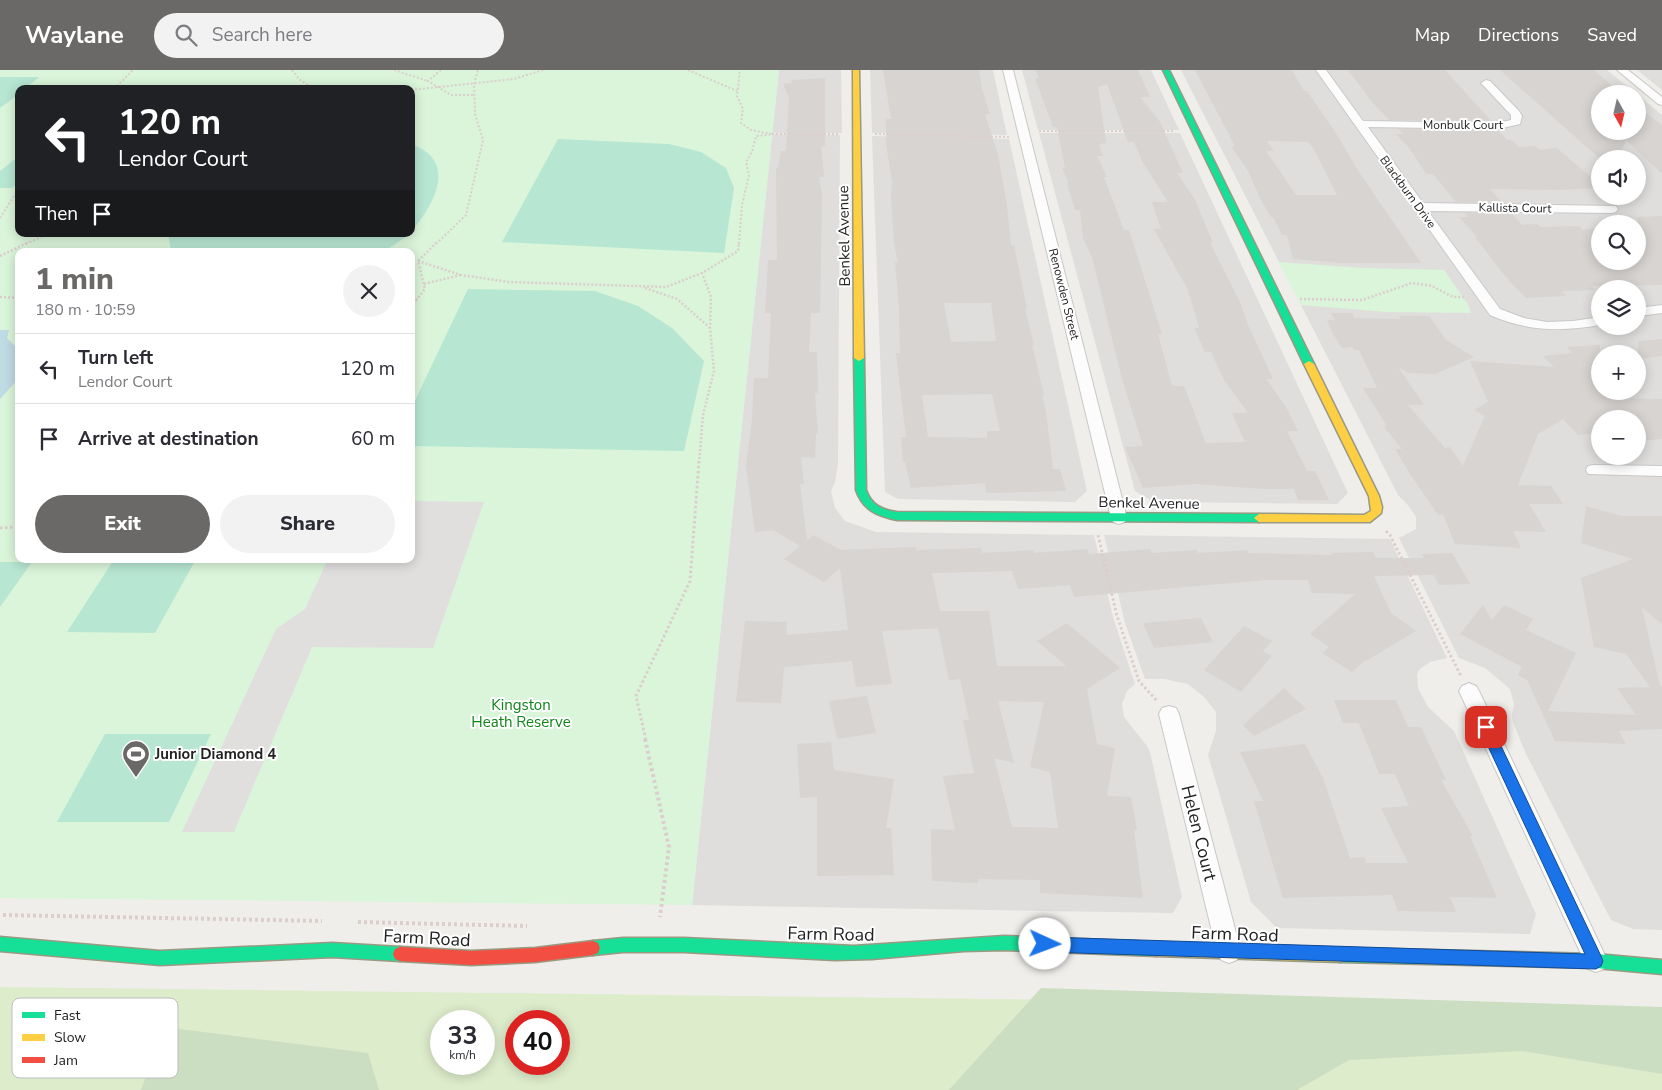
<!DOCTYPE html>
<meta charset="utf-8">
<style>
body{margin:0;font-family:"Nunito Sans",sans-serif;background:#f2f2f3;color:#2b2b33;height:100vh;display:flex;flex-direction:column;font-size:19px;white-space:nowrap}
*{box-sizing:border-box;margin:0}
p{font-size:16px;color:#7c7c81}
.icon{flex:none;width:28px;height:28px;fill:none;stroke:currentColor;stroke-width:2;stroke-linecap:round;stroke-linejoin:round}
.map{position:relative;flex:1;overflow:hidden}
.drawer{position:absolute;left:15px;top:178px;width:400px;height:315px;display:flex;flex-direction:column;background:#fff;border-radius:10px;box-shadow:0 2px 12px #0003}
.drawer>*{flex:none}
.hud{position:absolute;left:15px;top:15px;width:400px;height:152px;border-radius:10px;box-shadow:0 2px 12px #0003;background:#202124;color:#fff;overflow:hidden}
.needle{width:32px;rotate:172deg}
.buttons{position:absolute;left:1591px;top:15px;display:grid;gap:10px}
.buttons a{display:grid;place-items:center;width:55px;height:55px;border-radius:50%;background:#fff;box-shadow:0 2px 12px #0003;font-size:25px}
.speed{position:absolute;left:430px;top:940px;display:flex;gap:10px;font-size:25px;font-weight:700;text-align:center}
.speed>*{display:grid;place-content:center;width:65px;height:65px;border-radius:50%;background:#fff;box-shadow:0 2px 12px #0003;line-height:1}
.speed small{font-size:12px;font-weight:400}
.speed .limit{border:8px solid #d22;background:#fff;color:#111}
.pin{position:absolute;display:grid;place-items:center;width:42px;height:42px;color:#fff;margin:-21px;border-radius:10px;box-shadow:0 2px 8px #0006}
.me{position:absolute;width:55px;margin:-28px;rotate:92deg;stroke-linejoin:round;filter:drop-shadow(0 0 4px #0008)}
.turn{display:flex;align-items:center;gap:18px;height:105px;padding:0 20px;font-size:22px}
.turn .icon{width:65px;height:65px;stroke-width:2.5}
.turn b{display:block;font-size:35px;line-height:42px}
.then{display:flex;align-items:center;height:48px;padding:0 20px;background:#0003;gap:10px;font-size:19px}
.round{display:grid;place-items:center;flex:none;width:52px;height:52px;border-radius:26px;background:#f2f2f3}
.summary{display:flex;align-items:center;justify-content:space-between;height:85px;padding:0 20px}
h1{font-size:30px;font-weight:800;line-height:38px;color:#6a6968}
.cta{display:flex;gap:10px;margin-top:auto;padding:10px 20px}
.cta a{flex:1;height:58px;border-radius:30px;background:#6a6968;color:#fff;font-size:20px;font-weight:800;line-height:58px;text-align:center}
.cta a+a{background:#f2f2f3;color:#2b2b33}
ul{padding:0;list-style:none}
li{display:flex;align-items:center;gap:15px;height:70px;padding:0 20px;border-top:1px solid #e1e1e2}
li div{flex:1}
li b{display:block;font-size:19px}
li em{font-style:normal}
header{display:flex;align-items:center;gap:30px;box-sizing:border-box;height:70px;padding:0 25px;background:#6a6968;color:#fff}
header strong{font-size:24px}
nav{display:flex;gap:28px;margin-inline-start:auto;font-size:18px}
.search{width:350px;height:45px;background:#f2f2f3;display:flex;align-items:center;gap:12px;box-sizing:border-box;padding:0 18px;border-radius:28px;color:#7c7c81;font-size:19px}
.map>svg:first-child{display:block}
</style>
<header>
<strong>Waylane</strong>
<div class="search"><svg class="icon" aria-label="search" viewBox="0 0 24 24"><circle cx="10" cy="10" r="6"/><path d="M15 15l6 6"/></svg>Search here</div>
<nav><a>Map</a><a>Directions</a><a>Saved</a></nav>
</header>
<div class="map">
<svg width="1662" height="1020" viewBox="0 0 1662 1020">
<rect width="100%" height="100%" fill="#f0eeeb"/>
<!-- residential -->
<path fill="#dfdedc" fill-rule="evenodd" d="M 779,0 L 841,0 L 842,63 L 772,63 Z
M 870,0 L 993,0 L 1007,65 L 872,63 Z
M 1022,0 L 1151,0 L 1179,60 L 1038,60 Z
M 1181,0 L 1607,0 L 1636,24 L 1600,24 L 1600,61 L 1638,61 L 1638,25 L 1662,45 L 1662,860 L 1633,859 L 1611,850 L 1525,682 L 1513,652 L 1512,644 L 1514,634 L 1510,619 L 1485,598 L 1459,588 L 1399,468 L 1416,459 L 1416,447 L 1407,434 L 1398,425 ZM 1600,89 L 1638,89 L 1638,126 L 1600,126 ZM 1600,154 L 1638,154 L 1638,191 L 1600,191 ZM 1600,219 L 1638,219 L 1638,256 L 1600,256 ZM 1600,284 L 1638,284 L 1638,321 L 1600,321 ZM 1600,349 L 1638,349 L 1638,386 L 1600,386 Z
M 1637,0 L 1662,0 L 1662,20 Z
M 1039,63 L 1180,63 L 1348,423 L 1337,434 L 1154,432 L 1135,421 Z
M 772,64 L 840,65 L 838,394 L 835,412 L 831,421 L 835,438 L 845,451 L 876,462 L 1094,465 L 1113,547 L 1135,614 L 1127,621 L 1122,634 L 1124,647 L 1147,676 L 1150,682 L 1182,827 L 1173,843 L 692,835 Z
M 872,66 L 1009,69 L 1087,421 L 1075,432 L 898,429 L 885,422 Z
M 1104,465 L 1390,469 L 1447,588 L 1430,592 L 1420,599 L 1417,604 L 1418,618 L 1428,637 L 1454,661 L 1536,844 L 1530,864 L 1277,858 L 1251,832 L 1208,685 L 1216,661 L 1216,642 L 1204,627 L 1188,614 L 1164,609 L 1145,609 L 1125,553 Z"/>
<!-- grass -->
<path fill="#ddeccb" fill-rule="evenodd" d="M 0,917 L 1662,937 L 1662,1020 L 0,1020 ZM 441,951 L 484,951 L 484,994 L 441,994 ZM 516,951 L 559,951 L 559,994 L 516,994 Z"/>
<!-- forest -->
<path fill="#cbdec1" d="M 1041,918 L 1662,937 L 1662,1004 L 1523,981 L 1349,990 L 1297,1020 L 949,1020 Z
M 164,957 L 368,983 L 379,1020 L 141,1020 Z"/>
<!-- park -->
<path fill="#daf5da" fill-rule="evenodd" d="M 0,0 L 779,0 L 692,835 L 0,828 ZM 19,19 L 411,19 L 411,164 L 19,164 ZM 19,181 L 411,181 L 411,489 L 19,489 Z
M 1278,192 L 1364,198 L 1444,200 L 1469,236 L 1471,243 L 1387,242 L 1301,235 Z"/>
<!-- pitch -->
<path fill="#b7e6d2" d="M 0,7 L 39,7 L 25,19 L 19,19 L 19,24 L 0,38 Z
M 558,69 L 669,74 L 701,82 L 726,98 L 734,118 L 724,183 L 502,172 Z
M 411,74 C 459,91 434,135 411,162 Z
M 19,86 L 19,112 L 12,118 L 0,118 L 0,101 Z
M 168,164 L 410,164 L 385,181 L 171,181 Z
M 468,219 L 595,221 L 638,236 L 672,258 L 704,291 L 684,381 L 411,376 L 411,339 Z
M 113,491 L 195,491 L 155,563 L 67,562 Z
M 0,492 L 32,492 L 0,537 Z
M 105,664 L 211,664 L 169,752 L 57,752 Z"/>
<!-- parking -->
<path fill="#e0dfde" d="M 411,431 L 484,432 L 433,578 L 312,577 L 234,762 L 182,762 L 276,559 L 305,539 L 328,489 L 411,489 Z"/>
<!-- water -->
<path fill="#bfdbe3" d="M 0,260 L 9,260 L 7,268 L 16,277 L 19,276 L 19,308 L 0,329 Z"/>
<!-- building -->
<path fill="#d7d4d2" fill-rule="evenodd" d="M 883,0 L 979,0 L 982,19 L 990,44 L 985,44 L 998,85 L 1007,136 L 1011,175 L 1014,175 L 1027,239 L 1025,239 L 1034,275 L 1032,275 L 1044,325 L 1042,325 L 1046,342 L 1053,399 L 1060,399 L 1066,421 L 986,423 L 985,413 L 911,418 L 905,392 L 903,392 L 901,367 L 906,367 L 896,283 L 900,283 L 899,236 L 895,192 L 898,192 L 894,174 L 891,125 L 892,112 L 886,73 L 886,49 L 891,49 ZM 944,233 L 991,233 L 996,271 L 951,272 ZM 992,324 L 1000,361 L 987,361 L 987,368 L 928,367 L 922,325 Z
M 1035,0 L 1138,0 L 1150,27 L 1140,27 L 1160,52 L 1183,103 L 1177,103 L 1195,130 L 1213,173 L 1210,173 L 1240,232 L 1248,255 L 1273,309 L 1266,309 L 1286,337 L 1298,361 L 1287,361 L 1307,401 L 1315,401 L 1329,430 L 1298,430 L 1294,419 L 1263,419 L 1196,414 L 1143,418 L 1125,377 L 1143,376 L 1122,309 L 1092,187 L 1083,168 L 1080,140 L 1075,140 L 1067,113 L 1069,113 L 1062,98 L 1065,98 L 1057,57 L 1053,57 L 1035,8 L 1039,8 ZM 1107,14 L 1128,72 L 1134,72 L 1142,91 L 1168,132 L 1152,132 L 1161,159 L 1154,159 L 1188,220 L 1199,258 L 1194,258 L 1205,282 L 1211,282 L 1224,310 L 1248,343 L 1232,343 L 1245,372 L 1206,373 L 1184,316 L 1172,316 L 1158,264 L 1162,264 L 1129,160 L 1124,160 L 1104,107 L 1107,107 L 1097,86 L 1103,86 L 1099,74 L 1106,73 L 1098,17 Z
M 1195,0 L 1292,0 L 1304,21 L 1307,21 L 1338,66 L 1355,96 L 1421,193 L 1342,193 L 1293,189 L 1287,165 L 1282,165 L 1273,147 L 1271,147 L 1262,132 L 1248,101 L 1231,76 L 1235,76 ZM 1267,71 L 1308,72 L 1314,79 L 1337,125 L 1296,125 L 1266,81 L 1274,81 Z
M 1348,0 L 1445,0 L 1491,51 L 1389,50 L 1373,33 Z
M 1500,0 L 1594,0 L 1622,24 L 1600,24 L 1600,61 L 1638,61 L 1638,38 L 1662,55 L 1662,104 L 1626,70 L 1618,89 L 1600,89 Z
M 825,8 L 825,76 L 821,76 L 824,107 L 819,107 L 822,124 L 820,243 L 811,243 L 809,282 L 817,282 L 818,323 L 815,323 L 818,364 L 816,364 L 815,388 L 801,387 L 804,414 L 800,414 L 807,470 L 813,465 L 841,480 L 916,477 L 916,480 L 981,478 L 982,483 L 1033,480 L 1034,483 L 1087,479 L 1089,484 L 1150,479 L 1152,483 L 1196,480 L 1198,483 L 1248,480 L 1249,483 L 1333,485 L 1332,483 L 1373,482 L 1376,488 L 1424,488 L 1422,484 L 1452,483 L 1470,514 L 1439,515 L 1434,505 L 1374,506 L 1391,543 L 1416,561 L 1366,591 L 1365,590 L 1352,602 L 1322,583 L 1329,577 L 1310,564 L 1355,524 L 1312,523 L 1308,510 L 1265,510 L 1074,527 L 1070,515 L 1018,519 L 1012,501 L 932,503 L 940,541 L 989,541 L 997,596 L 1066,596 L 1037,571 L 1067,553 L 1120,598 L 1087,619 L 1097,674 L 1115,678 L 1107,726 L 1131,727 L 1137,760 L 1134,760 L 1143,828 L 1040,823 L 1040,810 L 978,809 L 978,813 L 932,811 L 931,759 L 955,760 L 943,706 L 974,703 L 963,650 L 969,650 L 960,609 L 949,610 L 938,558 L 882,561 L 892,614 L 856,617 L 852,591 L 784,597 L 781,633 L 736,632 L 745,551 L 787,552 L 786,565 L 848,560 L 840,498 L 824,512 L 784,489 L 800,476 L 773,460 L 755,462 L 746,395 L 752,349 L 754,308 L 768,308 L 771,243 L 765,243 L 768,190 L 777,190 L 776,98 L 778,98 L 781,81 L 786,81 L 789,28 L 783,14 L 792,13 L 791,10 ZM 998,631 L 1044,632 L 1030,697 L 1050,702 L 1058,758 L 1012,757 L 994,688 L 1014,693 Z
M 1399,59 L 1499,61 L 1507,70 L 1511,70 L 1519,77 L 1535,76 L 1540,80 L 1557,78 L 1600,115 L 1600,118 L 1560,120 L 1490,119 L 1502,132 L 1456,132 L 1433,104 L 1426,104 L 1410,79 L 1396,64 L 1403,64 Z
M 1465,143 L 1512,144 L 1522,155 L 1537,154 L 1541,157 L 1579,156 L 1583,160 L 1594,159 L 1600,164 L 1600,191 L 1638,191 L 1638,147 L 1662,146 L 1662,215 L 1592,216 L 1595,220 L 1561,221 L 1566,226 L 1526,228 L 1505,206 L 1475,167 L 1477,167 L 1459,147 L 1468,147 Z
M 1331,243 L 1352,243 L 1354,248 L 1401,249 L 1399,246 L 1429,246 L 1446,270 L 1474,287 L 1435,304 L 1409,303 L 1398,297 L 1424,335 L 1408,335 L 1445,378 L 1450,377 L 1463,396 L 1485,346 L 1474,340 L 1488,332 L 1470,291 L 1554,297 L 1543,286 L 1572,283 L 1567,277 L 1600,275 L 1600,321 L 1607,321 L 1615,328 L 1662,329 L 1662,369 L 1638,371 L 1638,349 L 1600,349 L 1600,363 L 1578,365 L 1563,349 L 1538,364 L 1518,415 L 1551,416 L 1563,434 L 1529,434 L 1546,462 L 1513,461 L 1521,478 L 1455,474 L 1443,444 L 1438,445 L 1410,404 L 1395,379 L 1402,379 L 1384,357 L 1387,356 L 1363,318 L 1377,318 L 1359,280 L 1355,280 L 1352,277 L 1342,278 L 1333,264 L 1327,250 L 1335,250 Z
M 1662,269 L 1662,286 L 1638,289 L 1638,271 Z
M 1586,436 L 1621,446 L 1662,446 L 1662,554 L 1642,538 L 1660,616 L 1662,616 L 1662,659 L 1619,661 L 1626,674 L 1555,671 L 1527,610 L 1518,605 L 1522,597 L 1460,564 L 1483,535 L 1492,550 L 1504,535 L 1533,549 L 1526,560 L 1576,583 L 1548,641 L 1636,645 L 1617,618 L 1650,617 L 1626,584 L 1594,577 L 1581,508 L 1633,489 L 1581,473 Z
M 1201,548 L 1213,572 L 1154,578 L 1143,553 Z
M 1244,556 L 1272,571 L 1263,581 L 1272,586 L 1241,622 L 1204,600 Z
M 1284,618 L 1306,639 L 1254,666 L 1243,655 Z
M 867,626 L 876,663 L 837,669 L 829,631 Z
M 1334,630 L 1396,630 L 1408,657 L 1421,657 L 1446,710 L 1441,710 L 1473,766 L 1470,766 L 1497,828 L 1450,827 L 1456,842 L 1398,841 L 1392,825 L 1283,828 L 1254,731 L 1263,731 L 1240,682 L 1305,674 L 1323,708 L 1350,788 L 1364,787 L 1366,793 L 1408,793 L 1381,738 L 1409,736 L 1395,704 L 1379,704 L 1359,653 L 1343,653 Z
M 831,672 L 834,700 L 894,709 L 886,758 L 891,758 L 894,805 L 817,806 L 817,727 L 800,728 L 797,674 Z"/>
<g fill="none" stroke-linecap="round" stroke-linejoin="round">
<!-- street casing -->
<g stroke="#c9c8c7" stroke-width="2">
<path id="street" d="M 1003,0 L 1013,0 L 1127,448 L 1125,452 L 1119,454 L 1113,452 L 1111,448 Z
M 1316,0 L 1326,0 L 1363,51 L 1498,53 L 1511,50 L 1511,45 L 1481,13 L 1486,10 L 1490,11 L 1519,41 L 1522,46 L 1520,54 L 1498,59 L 1368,57 L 1423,133 L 1616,136 L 1618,139 L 1616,142 L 1612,143 L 1428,141 L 1500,239 L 1524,248 L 1547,252 L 1573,251 L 1600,247 L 1600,255 C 1561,262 1526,261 1490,245 Z
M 1617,0 L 1628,0 L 1662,27 L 1662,35 L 1658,34 Z
M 1662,235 L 1662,243 L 1638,246 L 1638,238 Z
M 1594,395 L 1662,396 L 1662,406 L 1588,404 L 1586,400 L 1588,396 Z
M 1469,613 L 1476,616 L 1479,621 L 1604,883 L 1608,891 L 1604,899 L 1596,902 L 1588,899 L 1459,621 L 1462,616 Z
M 1169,636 L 1176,638 L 1179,644 L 1241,882 L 1237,890 L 1229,893 L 1221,890 L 1217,882 L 1159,644 L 1162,638 Z"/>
</g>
<!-- fast casing -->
<g stroke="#999a82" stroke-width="3">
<path id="fast" d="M 1163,0 L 1169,0 L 1314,294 L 1312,296 L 1309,297 L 1304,294 Z
M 859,285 L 864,288 L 866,420 C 871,435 882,440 897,442 L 1259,444 L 1264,448 L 1259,452 L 897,450 C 877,446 863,440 856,420 L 854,288 Z
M 1004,866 L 1156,872 L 1161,874 L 1163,879 L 1161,884 L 1156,886 L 1004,880 L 964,881 L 872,889 L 835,890 L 684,882 L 623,882 L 593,885 L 588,883 L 586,878 L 588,873 L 593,871 L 623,868 L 684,868 L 854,876 Z
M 0,867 L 160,881 L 332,873 L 400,877 L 405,879 L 407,884 L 405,889 L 400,891 L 332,887 L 160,895 L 0,881 Z
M 1340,878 L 1596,884 L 1662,890 L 1662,904 L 1596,898 L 1340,892 L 1335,890 L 1333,885 L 1335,880 Z"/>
</g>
<!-- slow casing -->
<g stroke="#999a82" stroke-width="3">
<path id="slow" d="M 853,0 L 859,0 L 864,288 L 859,291 L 854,288 Z
M 1309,291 L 1314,294 L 1379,426 L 1382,437 L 1381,443 L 1370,452 L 1259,452 L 1254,448 L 1259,444 L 1364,445 L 1371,441 L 1369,426 L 1304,294 Z
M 1156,872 L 1340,878 L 1345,880 L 1347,885 L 1345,890 L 1340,892 L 1156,886 L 1151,884 L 1149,879 L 1151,874 Z"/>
</g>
<!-- jam casing -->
<g stroke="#999a82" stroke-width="3">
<path id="jam" d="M 593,871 L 598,873 L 600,878 L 598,883 L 593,885 L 535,892 L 471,895 L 400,891 L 395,889 L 393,884 L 395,879 L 400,877 L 471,881 L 535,878 Z"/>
</g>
<!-- path-far3 -->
<path stroke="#dccecd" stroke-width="2" stroke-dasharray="2 2" stroke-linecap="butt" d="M 292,0 L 299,9 L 314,19
M 394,0 L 428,11
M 441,0 L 428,11 L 451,25 L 474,25
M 688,0 L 737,21
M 114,19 L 133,0
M 411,20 L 514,9 L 543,0
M 1039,61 L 1175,61
M 772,64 L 839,64
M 875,64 L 1009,67
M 0,148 L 19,118
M 26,174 L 47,164
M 436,174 L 466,145 L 483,70 L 475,44 L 474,14 L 478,0
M 739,174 L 742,135 L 749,105 L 746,92 L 752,82 L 756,66 L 772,64 L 751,60 L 741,53 L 743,39 L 737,26 L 740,0"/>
<!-- path-far2 -->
<path stroke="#dccecd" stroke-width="2.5" stroke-dasharray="2 2" stroke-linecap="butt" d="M 0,186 L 29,172
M 418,191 L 461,205 L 509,212 L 666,217 L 702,203
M 424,214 L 460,205
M 645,218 L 677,229 L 710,258
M 0,227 L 19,228
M 1300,229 L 1362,230 L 1412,213 L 1432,216 L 1453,227 L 1464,227
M 411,237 L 425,219 L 418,191 L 437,172
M 699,393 L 703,345 L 714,301 L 710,258 L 711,227 L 702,203 L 738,181 L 739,172"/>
<!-- path-far1 -->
<path stroke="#dccecd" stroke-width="3" stroke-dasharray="2.5 2.5" stroke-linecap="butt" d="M 0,458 L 19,457
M 1386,461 L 1390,465 L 1461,606
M 1098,465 L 1117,546 L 1139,611 L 1157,631
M 646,670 L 636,626 L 690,511 L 699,391"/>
<!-- path -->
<path stroke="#dccecd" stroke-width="4" stroke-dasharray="3 3" stroke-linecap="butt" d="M 645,669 L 669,777 L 660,847
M 3,845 L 322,851
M 358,852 L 527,856"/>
<!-- street -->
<use href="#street" fill="#fdfcfc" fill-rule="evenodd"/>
<!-- fast -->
<use href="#fast" fill="#16e098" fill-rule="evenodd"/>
<!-- slow -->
<use href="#slow" fill="#ffcf43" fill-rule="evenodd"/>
<!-- jam -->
<use href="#jam" fill="#f24e42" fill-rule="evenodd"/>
</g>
<!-- route -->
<path fill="#1a73e8" stroke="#114b97" d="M 1486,652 L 1490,653 L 1492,657 L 1601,886 L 1603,891 L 1601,896 L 1596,899 L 1045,882 L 1040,879 L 1038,874 L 1040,870 L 1045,867 L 1585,884 L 1479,657 L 1481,653 Z"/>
<!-- icons -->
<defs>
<g id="stadium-pin" transform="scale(1.4375)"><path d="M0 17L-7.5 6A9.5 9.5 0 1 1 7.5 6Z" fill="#6a6968" stroke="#fff"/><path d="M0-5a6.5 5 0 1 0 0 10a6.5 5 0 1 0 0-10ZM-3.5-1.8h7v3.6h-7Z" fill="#fff"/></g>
</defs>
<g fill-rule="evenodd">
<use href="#stadium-pin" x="136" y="684"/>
</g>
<g text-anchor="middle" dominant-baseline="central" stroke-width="4" stroke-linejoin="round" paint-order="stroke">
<!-- far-street labels -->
<g font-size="12" fill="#222" stroke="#fff">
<text x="1463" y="55">Monbulk Court</text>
<text transform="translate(1408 122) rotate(54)">Blackburn Drive</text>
<text transform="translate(1515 138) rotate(1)">Kallista Court</text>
<text transform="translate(1064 224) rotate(76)">Renowden Street</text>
</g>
<!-- street labels -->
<g font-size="15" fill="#222" stroke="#fff">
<text transform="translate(844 166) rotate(-91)">Benkel Avenue</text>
<text transform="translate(1149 433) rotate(1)">Benkel Avenue</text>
</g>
<!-- park labels -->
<g font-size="15" fill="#0c8416" stroke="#fff">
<text x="521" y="635">Kingston<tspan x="521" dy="17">Heath Reserve</tspan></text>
</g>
<!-- poi labels -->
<g font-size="15" font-weight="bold" fill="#222" stroke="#fff" text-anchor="start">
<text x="155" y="684">Junior Diamond 4</text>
</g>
<!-- near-street labels -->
<g font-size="18" fill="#222" stroke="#fff">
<text transform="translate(1199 763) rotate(76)">Helen Court</text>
<text transform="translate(831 864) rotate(1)">Farm Road</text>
<text transform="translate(1235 864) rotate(2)">Farm Road</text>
<text transform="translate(427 868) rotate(3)">Farm Road</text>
</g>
</g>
<!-- legend -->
<rect x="12" y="928" width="166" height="80" rx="8" fill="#fff" stroke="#bdbdbd" stroke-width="1"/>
<rect x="22" y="942" width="23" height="6" fill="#16e098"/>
<rect x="22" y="964" width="23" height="7" fill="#ffcf43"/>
<rect x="22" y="987" width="23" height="6" fill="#f24e42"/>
<g font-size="14" fill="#222">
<text x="54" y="950">Fast</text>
<text x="54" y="972">Slow</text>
<text x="54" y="995">Jam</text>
</g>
</svg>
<div class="buttons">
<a><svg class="needle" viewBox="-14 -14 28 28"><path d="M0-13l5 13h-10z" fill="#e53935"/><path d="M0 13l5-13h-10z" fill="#7c7c81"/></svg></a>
<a><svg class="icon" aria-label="sound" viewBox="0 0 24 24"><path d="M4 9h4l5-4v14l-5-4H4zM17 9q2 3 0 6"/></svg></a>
<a><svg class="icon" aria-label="search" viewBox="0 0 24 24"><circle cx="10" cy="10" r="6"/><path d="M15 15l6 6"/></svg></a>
<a><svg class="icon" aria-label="layers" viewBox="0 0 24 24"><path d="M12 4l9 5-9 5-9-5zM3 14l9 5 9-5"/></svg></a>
<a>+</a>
<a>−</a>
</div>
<div class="speed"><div>33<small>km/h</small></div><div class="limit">40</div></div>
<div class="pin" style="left:1486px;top:657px;background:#d93025"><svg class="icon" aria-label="arrive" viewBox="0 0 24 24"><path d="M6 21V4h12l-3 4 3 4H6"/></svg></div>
<svg class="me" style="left:1045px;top:874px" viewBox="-20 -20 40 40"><circle r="19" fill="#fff"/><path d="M0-13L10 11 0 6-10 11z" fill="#1a73e8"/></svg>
<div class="hud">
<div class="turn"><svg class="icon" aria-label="left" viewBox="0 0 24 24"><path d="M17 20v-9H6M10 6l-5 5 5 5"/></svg><div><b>120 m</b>Lendor Court</div></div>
<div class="then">Then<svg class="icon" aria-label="arrive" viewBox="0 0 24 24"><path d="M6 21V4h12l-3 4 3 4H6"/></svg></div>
</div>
<section class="drawer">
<div class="summary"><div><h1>1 min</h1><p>180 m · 10:59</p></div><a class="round"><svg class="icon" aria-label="close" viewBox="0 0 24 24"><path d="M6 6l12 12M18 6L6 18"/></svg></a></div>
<ul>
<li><svg class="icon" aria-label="left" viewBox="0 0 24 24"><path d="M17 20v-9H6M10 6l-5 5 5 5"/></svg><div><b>Turn left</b><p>Lendor Court</p></div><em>120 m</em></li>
<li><svg class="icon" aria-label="arrive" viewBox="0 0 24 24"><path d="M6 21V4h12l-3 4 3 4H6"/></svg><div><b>Arrive at destination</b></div><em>60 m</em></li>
</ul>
<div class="cta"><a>Exit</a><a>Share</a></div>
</section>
</div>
